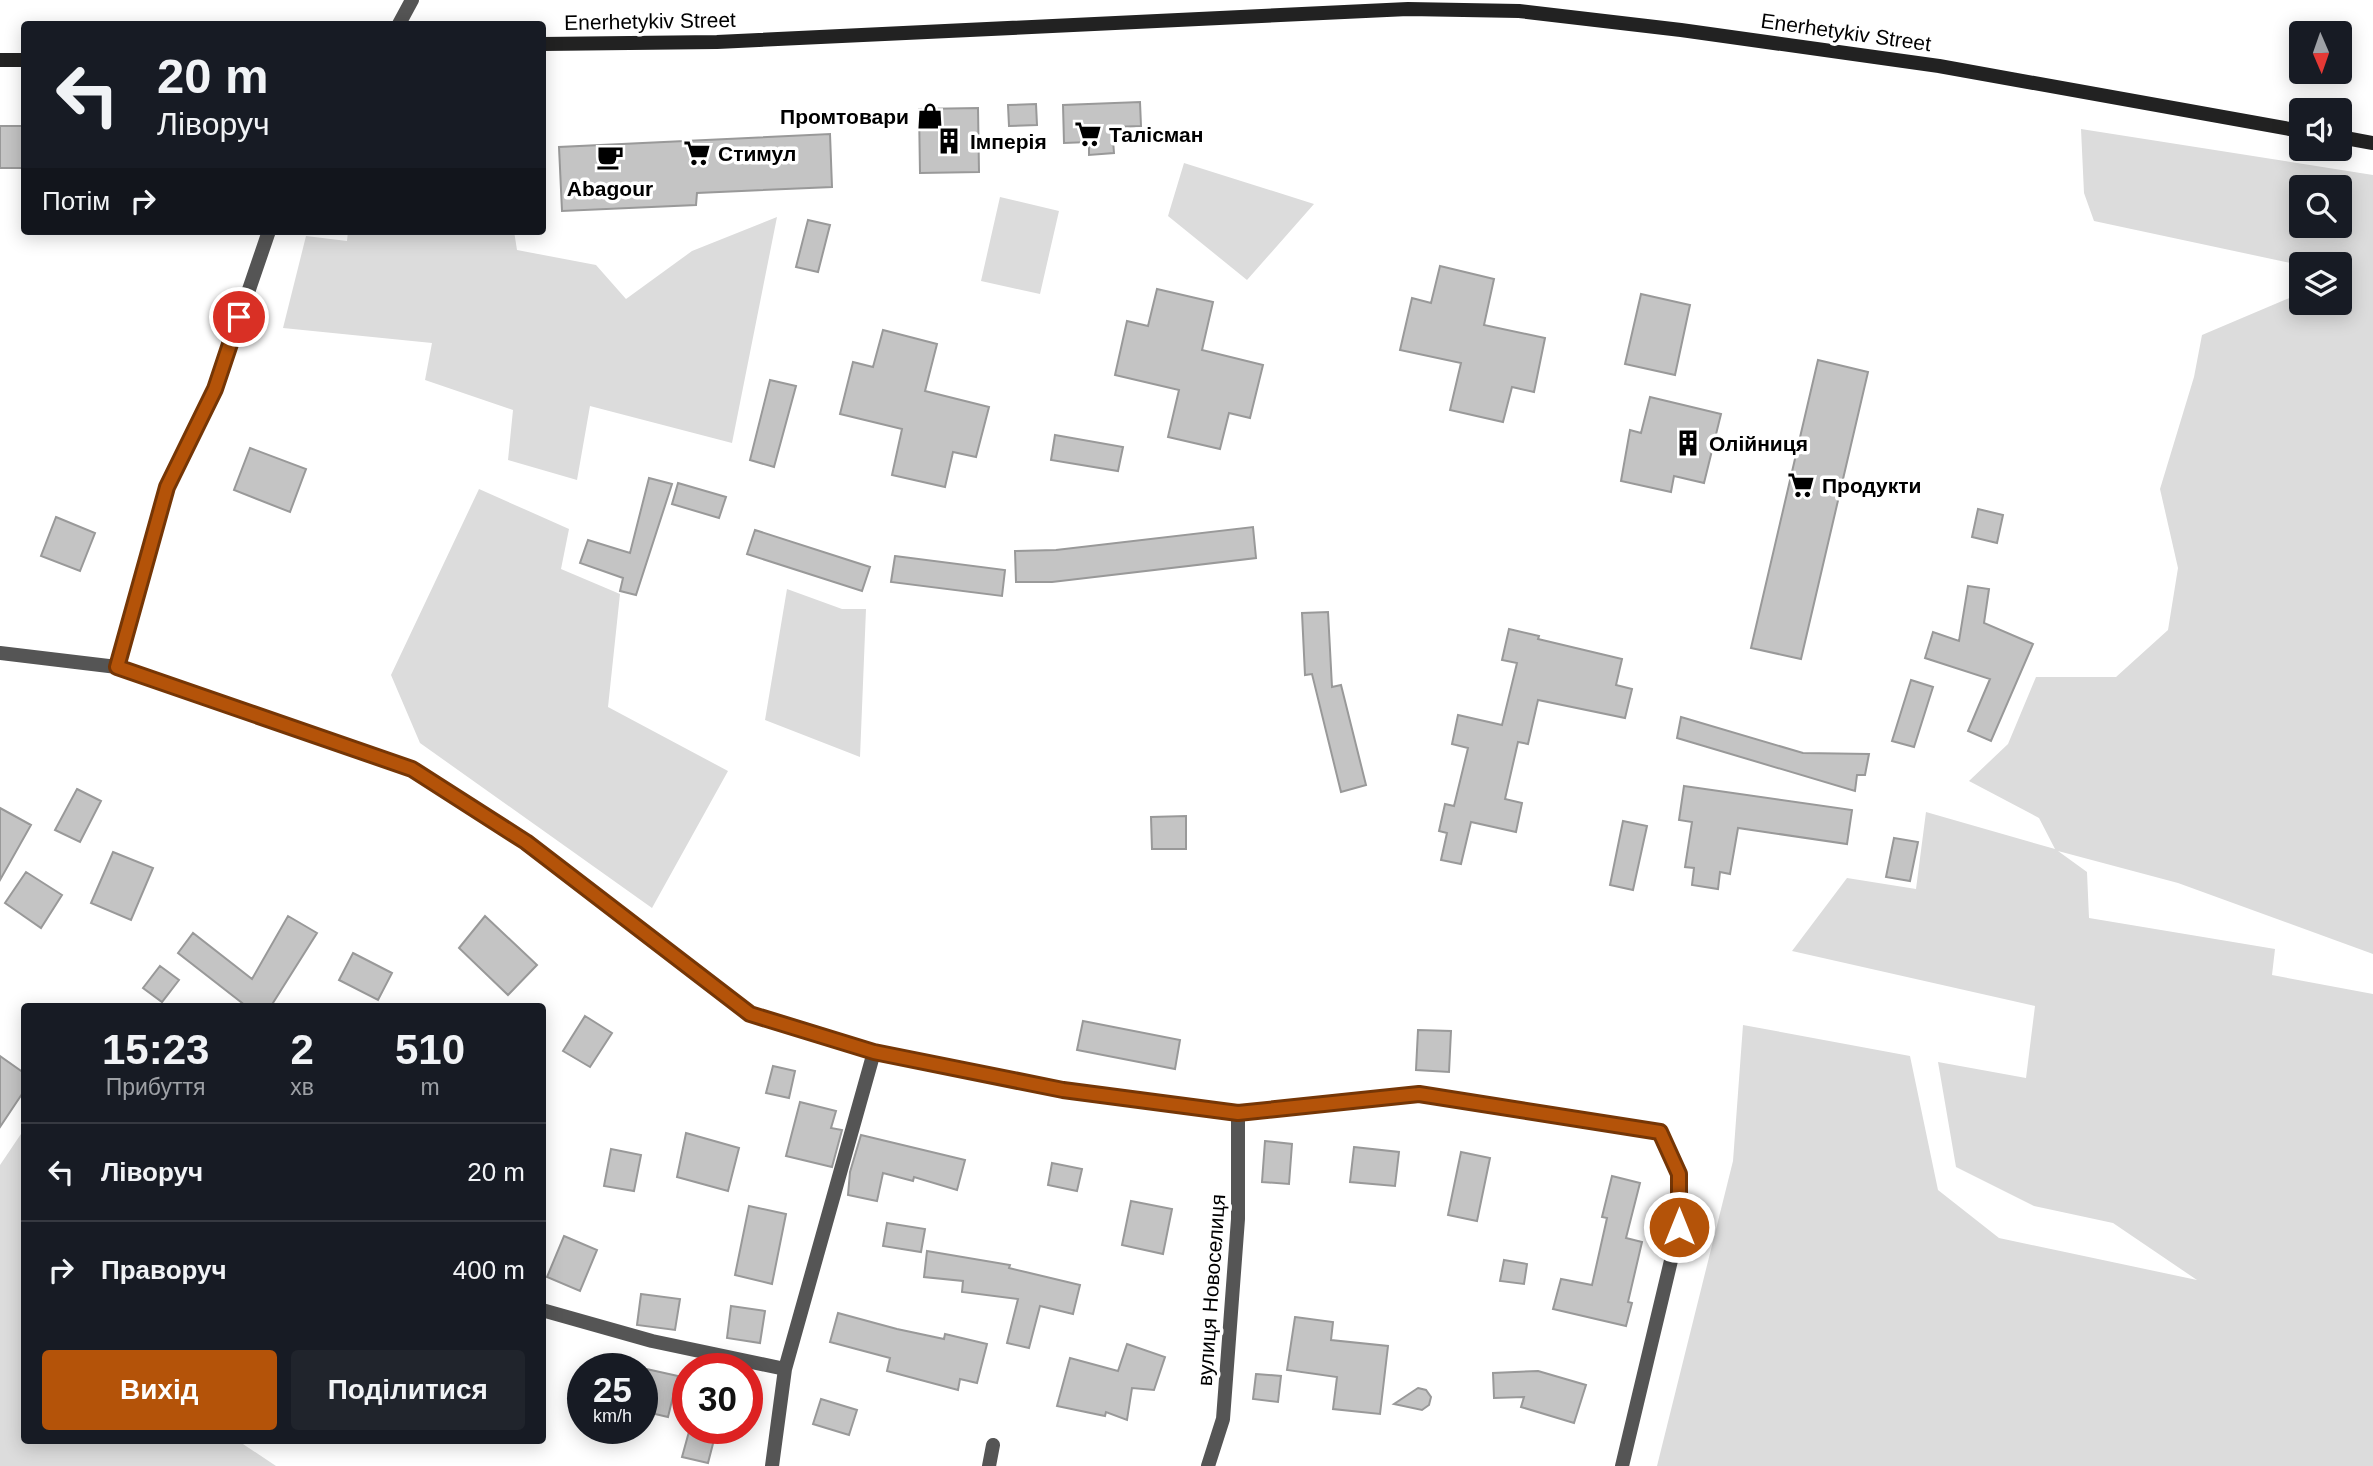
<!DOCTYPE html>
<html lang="uk">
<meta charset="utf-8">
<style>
body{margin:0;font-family:Helvetica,sans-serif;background:#20242c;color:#f1f3f6;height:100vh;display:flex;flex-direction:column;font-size:26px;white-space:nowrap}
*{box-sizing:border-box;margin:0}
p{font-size:23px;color:#9ea1a6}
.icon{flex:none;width:38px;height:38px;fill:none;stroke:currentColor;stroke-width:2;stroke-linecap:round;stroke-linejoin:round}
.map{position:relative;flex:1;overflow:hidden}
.sheet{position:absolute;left:21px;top:1003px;width:525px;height:441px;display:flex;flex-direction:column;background:#171b24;border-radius:7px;box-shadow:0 4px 18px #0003}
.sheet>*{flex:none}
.banner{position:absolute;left:21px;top:21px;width:525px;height:214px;border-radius:7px;box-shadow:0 4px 18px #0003;background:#171b24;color:#f1f3f6;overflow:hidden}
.needle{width:46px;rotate:178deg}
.tools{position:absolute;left:2289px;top:21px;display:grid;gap:14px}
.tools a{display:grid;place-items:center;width:63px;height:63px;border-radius:7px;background:#171b24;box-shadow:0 4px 18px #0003;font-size:35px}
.speed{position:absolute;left:567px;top:1353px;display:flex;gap:14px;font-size:35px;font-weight:700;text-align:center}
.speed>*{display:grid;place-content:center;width:91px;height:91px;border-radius:50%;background:#171b24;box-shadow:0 4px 18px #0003;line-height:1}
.speed small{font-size:18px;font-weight:400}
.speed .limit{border:10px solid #d22;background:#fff;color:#111}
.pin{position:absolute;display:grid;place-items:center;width:60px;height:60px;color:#fff;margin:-30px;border:4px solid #fff;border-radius:50%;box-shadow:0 2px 7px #0007}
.me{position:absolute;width:77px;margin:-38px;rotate:0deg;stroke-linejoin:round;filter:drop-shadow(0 0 5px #0008)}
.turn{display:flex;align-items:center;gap:24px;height:147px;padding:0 21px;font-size:32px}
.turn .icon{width:91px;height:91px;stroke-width:2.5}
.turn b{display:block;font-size:49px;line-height:60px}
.then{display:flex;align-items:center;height:66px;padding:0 21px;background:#0003;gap:14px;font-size:26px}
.eta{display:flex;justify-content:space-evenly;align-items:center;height:119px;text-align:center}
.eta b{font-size:42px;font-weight:700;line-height:49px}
.action{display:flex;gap:14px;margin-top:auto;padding:14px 21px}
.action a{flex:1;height:80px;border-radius:7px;background:#b45309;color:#fff;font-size:28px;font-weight:700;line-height:80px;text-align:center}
.action a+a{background:#20242c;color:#f1f3f6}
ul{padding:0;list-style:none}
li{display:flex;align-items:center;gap:21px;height:98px;padding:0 21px;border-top:2px solid #363941}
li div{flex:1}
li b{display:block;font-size:26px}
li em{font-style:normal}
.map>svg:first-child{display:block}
</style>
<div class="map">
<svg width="2373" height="1466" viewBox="0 0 2373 1466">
<rect width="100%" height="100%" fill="#fff"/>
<!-- green -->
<path fill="#dcdcdc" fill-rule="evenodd" d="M 2081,129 L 2373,175 L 2373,954 L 2178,883 L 2058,851 L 2087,872 L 2089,918 L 2275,949 L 2272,975 L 2373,994 L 2373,1466 L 1657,1466 L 1733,1161 L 1743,1025 L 1910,1056 L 1938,1190 L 1999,1238 L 2197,1280 L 2113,1223 L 2034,1206 L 1956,1167 L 1938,1062 L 2026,1078 L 2035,1006 L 1792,951 L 1847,878 L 1916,889 L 1926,812 L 2055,849 L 2039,818 L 1969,781 L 2008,744 L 2036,677 L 2116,677 L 2168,630 L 2178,568 L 2160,489 L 2194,377 L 2202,335 L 2294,296 L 2295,264 L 2094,221 L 2084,193 ZM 2340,187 L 2340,226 L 2301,226 L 2301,187 ZM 2340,264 L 2340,303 L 2301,303 L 2301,264 Z
M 1184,163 L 1314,204 L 1247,280 L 1168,216 Z
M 1000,197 L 1059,211 L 1040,294 L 981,281 Z
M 777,217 L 732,443 L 590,406 L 577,480 L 508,460 L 513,410 L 425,380 L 432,343 L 283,328 L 306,236 L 347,241 L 348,231 L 514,231 L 517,250 L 596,265 L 626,299 L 692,251 Z
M 479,489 L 569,529 L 561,569 L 620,594 L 608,707 L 728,771 L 652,908 L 420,743 L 391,675 Z
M 787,589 L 842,609 L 866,609 L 860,757 L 765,720 Z
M 23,1131 L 24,1440 L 237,1440 L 276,1466 L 0,1466 L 0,1165 Z"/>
<!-- building -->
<path fill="#c4c4c4" stroke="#999" stroke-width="2" d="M 1140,102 L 1141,126 L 1112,127 L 1114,153 L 1089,155 L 1089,142 L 1064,143 L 1063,105 Z
M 1036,104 L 1037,125 L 1009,126 L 1008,105 Z
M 978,108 L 979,172 L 920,173 L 919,109 Z
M 0,126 L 24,126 L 24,168 L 0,168 Z
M 830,134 L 832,187 L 697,193 L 696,205 L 562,211 L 559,147 Z
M 808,220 L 830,225 L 818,272 L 796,267 Z
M 1440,266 L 1494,279 L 1484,325 L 1545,338 L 1534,392 L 1512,387 L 1503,422 L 1450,410 L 1461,363 L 1400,350 L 1412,298 L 1431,303 Z
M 1157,289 L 1213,302 L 1202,350 L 1263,365 L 1250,418 L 1229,413 L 1220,449 L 1168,437 L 1179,390 L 1115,375 L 1127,321 L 1148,326 Z
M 1641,294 L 1690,305 L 1675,375 L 1625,364 Z
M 883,330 L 937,344 L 925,391 L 989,407 L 976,457 L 953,452 L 945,487 L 892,475 L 902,429 L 840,414 L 853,362 L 873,367 Z
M 1818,360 L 1868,372 L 1801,659 L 1751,648 Z
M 770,380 L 796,386 L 774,467 L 750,460 Z
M 1650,397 L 1721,414 L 1704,483 L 1674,476 L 1671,492 L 1621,481 L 1630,430 L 1641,433 Z
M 1055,435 L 1123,447 L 1118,471 L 1051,460 Z
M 250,448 L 306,469 L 290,512 L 234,490 Z
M 649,478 L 672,484 L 636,595 L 620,591 L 623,578 L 580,563 L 588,540 L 630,553 Z
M 678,483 L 726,497 L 719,518 L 672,504 Z
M 1978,509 L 2003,515 L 1997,543 L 1972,537 Z
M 56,517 L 95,533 L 80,571 L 41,556 Z
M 1253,527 L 1256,558 L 1052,582 L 1016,582 L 1015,551 L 1056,550 Z
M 755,530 L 870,567 L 862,591 L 747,554 Z
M 895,556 L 1005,570 L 1002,596 L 891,582 Z
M 1968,586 L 1989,589 L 1984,623 L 2033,644 L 1991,741 L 1968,731 L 1990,679 L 1925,658 L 1933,632 L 1959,641 Z
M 1328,612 L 1332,687 L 1341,685 L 1366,785 L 1341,792 L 1312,674 L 1305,675 L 1302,613 Z
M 1509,629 L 1539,636 L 1538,639 L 1622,659 L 1616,685 L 1632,689 L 1625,718 L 1538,700 L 1528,744 L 1518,742 L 1505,799 L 1522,803 L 1516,832 L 1471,822 L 1461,864 L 1441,860 L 1447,833 L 1439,831 L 1445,804 L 1454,806 L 1468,748 L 1452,744 L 1458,715 L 1502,725 L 1517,663 L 1502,660 Z
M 1911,680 L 1933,687 L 1914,747 L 1892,741 Z
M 1681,717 L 1803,753 L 1869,754 L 1865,775 L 1857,775 L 1855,791 L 1677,738 Z
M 1684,786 L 1852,810 L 1847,844 L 1738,828 L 1730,874 L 1720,872 L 1718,889 L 1692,885 L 1694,868 L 1685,867 L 1692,822 L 1679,820 Z
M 77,789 L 101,801 L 80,842 L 55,830 Z
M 0,808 L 31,825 L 0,880 Z
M 1186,816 L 1186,849 L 1152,849 L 1151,817 Z
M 1623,821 L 1647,826 L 1633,890 L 1610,885 Z
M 1894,838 L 1918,842 L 1910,881 L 1886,877 Z
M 113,852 L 153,868 L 131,920 L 91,903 Z
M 26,872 L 62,895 L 41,928 L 5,903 Z
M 288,916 L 317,933 L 271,1006 L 246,1006 L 178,953 L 193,933 L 252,979 Z
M 485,916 L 537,965 L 508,995 L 459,948 Z
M 353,953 L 392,973 L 378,1000 L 339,980 Z
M 160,966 L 179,980 L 162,1002 L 143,988 Z
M 585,1016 L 612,1033 L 590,1067 L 563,1051 Z
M 1083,1021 L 1180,1040 L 1175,1069 L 1077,1050 Z
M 1418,1030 L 1451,1031 L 1449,1072 L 1416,1070 Z
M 0,1056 L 24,1073 L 24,1091 L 0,1127 Z
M 773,1066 L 795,1071 L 789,1098 L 766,1093 Z
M 800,1102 L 836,1111 L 831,1128 L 842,1130 L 832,1167 L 786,1156 Z
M 686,1133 L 739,1148 L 728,1191 L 677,1177 Z
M 861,1135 L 965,1160 L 957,1190 L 914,1177 L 913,1181 L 883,1173 L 877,1201 L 848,1195 L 850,1172 Z
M 1265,1141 L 1292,1144 L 1289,1184 L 1262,1182 Z
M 1354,1147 L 1399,1152 L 1395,1186 L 1350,1182 Z
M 611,1149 L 641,1155 L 634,1191 L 604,1186 Z
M 1461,1152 L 1490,1158 L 1477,1221 L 1448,1215 Z
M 1052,1163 L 1082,1169 L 1077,1191 L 1048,1185 Z
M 1612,1176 L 1640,1183 L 1626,1238 L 1642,1242 L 1628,1302 L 1632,1303 L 1626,1326 L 1553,1309 L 1561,1279 L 1592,1285 L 1607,1218 L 1602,1217 Z
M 1131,1201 L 1172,1209 L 1163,1254 L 1122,1245 Z
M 749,1206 L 786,1214 L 772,1284 L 735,1275 Z
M 887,1223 L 925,1229 L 921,1252 L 883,1246 Z
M 564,1236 L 597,1250 L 580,1291 L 547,1277 Z
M 927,1251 L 1010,1265 L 1009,1268 L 1080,1285 L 1073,1314 L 1040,1306 L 1029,1348 L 1007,1343 L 1018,1299 L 962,1292 L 963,1281 L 924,1277 Z
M 1504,1260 L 1527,1264 L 1524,1284 L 1500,1281 Z
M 641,1294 L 680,1299 L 675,1330 L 637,1325 Z
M 731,1306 L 765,1311 L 760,1343 L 727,1338 Z
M 838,1313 L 897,1329 L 944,1339 L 945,1334 L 987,1344 L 977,1383 L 960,1379 L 958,1390 L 887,1371 L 890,1358 L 830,1342 Z
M 1295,1317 L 1333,1322 L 1331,1340 L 1388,1346 L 1380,1414 L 1333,1409 L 1337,1377 L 1287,1370 Z
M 1127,1344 L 1165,1357 L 1154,1390 L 1132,1388 L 1127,1420 L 1106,1412 L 1105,1416 L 1057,1406 L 1070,1358 L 1118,1371 Z
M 642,1368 L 678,1376 L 668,1417 L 642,1411 Z
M 1538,1371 L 1586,1385 L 1574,1423 L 1521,1407 L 1524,1397 L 1494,1398 L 1493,1373 Z
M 1256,1374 L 1281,1376 L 1278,1402 L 1253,1399 Z
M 1418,1388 L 1426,1390 L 1431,1397 L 1429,1405 L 1422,1410 L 1394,1404 Z
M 821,1399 L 857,1410 L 849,1435 L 813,1424 Z
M 690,1428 L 717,1428 L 708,1463 L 682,1457 Z"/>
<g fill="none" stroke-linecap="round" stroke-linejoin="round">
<!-- minor -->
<path stroke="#555" stroke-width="14" d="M 0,653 L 117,667 L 412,769 L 526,842 L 750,1014 L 874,1052 L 1064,1090 L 1238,1113 L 1418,1094 L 1660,1132 L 1679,1173 L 1679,1227 L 1622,1466
M 117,667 L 167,487 L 215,389 L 269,231
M 542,1310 L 652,1341 L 785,1369
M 772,1466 L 785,1369 L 874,1052
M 989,1466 L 993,1445
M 1208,1466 L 1223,1419 L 1238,1219 L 1238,1113"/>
<!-- tertiary -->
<path stroke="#555" stroke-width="14" d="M 399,24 L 412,0"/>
<!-- secondary -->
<path stroke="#222" stroke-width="14" d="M 542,44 L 717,42 L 1408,9 L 1519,11 L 1681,30 L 1939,66 L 2301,131
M 0,60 L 24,60
M 2340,137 L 2373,143"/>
</g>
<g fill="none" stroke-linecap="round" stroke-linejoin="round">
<!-- route casing -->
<g stroke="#753606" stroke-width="18">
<path id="route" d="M 239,317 L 215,389 L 167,487 L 117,667 L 412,769 L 526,842 L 750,1014 L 874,1052 L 1063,1090 L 1238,1113 L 1419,1094 L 1660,1132 L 1679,1174 L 1679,1227"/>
</g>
<!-- route -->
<use href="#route" stroke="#b45309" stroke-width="12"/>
</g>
<!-- icons -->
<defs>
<g id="shop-bare" transform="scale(2.1)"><path d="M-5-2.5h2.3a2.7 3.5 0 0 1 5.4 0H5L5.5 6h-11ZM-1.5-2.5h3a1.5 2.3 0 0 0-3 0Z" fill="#000" stroke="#fff" stroke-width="2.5" paint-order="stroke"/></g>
<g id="supermarket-bare" transform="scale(2.1)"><path d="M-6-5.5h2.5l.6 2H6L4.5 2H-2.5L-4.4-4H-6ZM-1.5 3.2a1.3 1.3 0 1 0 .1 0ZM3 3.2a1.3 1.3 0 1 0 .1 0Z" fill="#000" stroke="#fff" stroke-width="2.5" paint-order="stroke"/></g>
<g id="building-bare" transform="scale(2.1)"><path d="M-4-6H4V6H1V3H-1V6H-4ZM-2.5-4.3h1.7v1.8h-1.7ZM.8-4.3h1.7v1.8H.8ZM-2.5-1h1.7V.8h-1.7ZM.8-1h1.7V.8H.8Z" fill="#000" stroke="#fff" stroke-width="2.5" paint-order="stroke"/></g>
<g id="cafe-bare" transform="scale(2.1)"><path d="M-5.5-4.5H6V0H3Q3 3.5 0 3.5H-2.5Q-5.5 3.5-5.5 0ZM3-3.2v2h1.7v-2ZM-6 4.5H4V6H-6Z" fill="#000" stroke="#fff" stroke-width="2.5" paint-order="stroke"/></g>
</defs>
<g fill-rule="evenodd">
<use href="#shop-bare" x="930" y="116"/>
<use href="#supermarket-bare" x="1088" y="134"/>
<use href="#building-bare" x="949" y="141"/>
<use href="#supermarket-bare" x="697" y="153"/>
<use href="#cafe-bare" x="610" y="157"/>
<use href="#building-bare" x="1688" y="443"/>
<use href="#supermarket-bare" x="1801" y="485"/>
</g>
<g text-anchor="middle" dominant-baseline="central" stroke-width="7" stroke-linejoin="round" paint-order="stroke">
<!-- street labels -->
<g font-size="21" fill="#000" stroke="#fff">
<text transform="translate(650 21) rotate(-1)">Enerhetykiv Street</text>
<text transform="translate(1846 32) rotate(8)">Enerhetykiv Street</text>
<text transform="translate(1211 1290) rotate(-86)">вулиця Новоселиця</text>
</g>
<!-- poi labels -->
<g font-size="21" font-weight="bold" fill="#000" stroke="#fff" text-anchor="start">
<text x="909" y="116" text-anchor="end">Промтовари</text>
<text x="1109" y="134">Талісман</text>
<text x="970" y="141">Імперія</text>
<text x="718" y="153">Стимул</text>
<text x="610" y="188" text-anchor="middle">Abagour</text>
<text x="1709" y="443">Олійниця</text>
<text x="1822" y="485">Продукти</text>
</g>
</g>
</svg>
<div class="tools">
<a><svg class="needle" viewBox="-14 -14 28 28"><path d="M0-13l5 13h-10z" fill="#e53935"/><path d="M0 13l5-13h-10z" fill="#9ea1a6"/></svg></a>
<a><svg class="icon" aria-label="sound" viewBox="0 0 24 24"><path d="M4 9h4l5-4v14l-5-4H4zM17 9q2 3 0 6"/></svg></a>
<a><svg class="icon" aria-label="search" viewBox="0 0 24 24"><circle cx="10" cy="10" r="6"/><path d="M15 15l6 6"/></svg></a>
<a><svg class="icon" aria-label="layers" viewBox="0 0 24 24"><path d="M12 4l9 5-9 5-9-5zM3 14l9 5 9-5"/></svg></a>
</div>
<div class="speed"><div>25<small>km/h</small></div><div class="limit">30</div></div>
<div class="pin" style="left:239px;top:317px;background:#d93025"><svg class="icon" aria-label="arrive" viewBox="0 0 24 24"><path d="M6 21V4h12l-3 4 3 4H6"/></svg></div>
<svg class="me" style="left:1679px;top:1227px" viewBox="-20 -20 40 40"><circle r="17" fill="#b45309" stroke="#fff" stroke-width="3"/><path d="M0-11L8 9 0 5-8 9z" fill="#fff"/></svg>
<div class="banner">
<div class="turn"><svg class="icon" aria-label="left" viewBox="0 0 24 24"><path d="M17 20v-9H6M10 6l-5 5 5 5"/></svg><div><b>20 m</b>Ліворуч</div></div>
<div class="then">Потім<svg class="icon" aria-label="right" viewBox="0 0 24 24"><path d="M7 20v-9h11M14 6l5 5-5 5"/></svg></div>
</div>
<section class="sheet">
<div class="eta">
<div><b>15:23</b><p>Прибуття</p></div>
<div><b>2</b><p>хв</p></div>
<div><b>510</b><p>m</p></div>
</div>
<ul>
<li><svg class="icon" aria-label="left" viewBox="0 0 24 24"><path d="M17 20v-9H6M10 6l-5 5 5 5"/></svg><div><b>Ліворуч</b></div><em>20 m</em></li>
<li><svg class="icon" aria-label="right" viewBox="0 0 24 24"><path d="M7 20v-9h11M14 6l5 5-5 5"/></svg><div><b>Праворуч</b></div><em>400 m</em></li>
</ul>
<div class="action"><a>Вихід</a><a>Поділитися</a></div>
</section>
</div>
